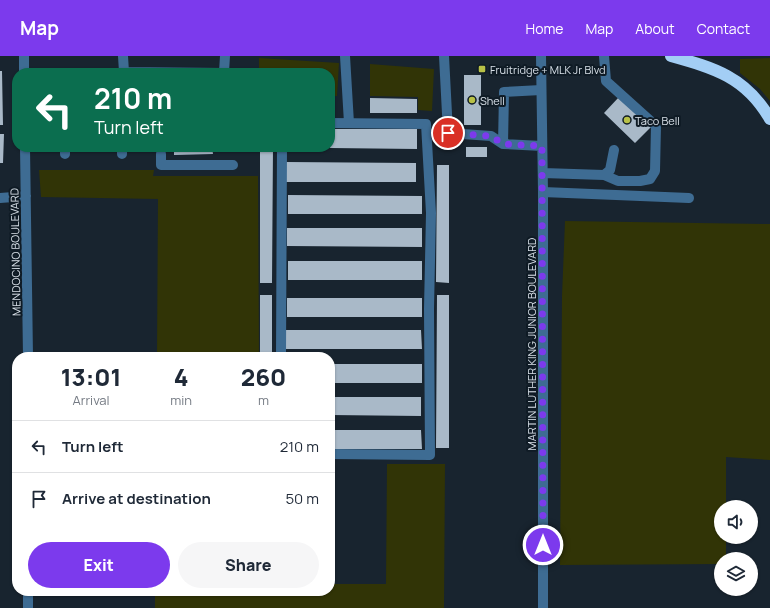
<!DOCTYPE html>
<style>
body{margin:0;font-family:Manrope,sans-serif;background:#f6f6f7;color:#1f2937;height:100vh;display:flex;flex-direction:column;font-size:15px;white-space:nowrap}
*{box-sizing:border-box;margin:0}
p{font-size:13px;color:#747a83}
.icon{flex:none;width:22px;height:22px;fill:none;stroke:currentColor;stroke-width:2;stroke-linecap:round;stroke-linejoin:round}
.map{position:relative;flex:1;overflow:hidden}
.side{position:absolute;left:12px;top:296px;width:323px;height:244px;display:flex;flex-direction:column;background:#fff;border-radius:16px;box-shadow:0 1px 3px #0004}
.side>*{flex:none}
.banner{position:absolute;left:12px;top:12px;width:323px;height:84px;border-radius:16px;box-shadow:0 1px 3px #0004;background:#0b6e4f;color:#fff;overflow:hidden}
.tools{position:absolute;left:714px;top:444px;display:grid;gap:8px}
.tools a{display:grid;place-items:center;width:44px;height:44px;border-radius:50%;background:#fff;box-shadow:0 1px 3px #0004;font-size:20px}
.pin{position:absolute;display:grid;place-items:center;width:34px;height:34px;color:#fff;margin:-17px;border:2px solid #fff;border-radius:50%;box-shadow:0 1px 4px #0007}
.me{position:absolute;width:44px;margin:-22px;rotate:0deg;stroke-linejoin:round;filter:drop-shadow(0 0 3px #0008)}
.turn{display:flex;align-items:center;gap:14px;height:84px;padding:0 16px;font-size:18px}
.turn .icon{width:52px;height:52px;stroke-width:2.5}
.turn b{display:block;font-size:28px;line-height:34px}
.eta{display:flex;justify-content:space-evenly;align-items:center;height:68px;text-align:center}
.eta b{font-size:24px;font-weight:800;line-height:28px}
.action{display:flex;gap:8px;margin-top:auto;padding:8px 16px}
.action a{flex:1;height:46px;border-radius:24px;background:#7c3aed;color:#fff;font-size:16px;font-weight:800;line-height:46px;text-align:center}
.action a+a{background:#f6f6f7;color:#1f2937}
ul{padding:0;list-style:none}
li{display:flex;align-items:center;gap:12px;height:52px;padding:0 16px;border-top:1px solid #e0e1e3}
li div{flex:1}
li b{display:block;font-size:15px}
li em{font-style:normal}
header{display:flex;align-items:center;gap:24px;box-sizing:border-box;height:56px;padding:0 20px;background:#7c3aed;color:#fff}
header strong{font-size:19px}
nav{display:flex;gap:22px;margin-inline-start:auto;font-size:14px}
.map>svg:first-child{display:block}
</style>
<header>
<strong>Map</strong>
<nav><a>Home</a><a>Map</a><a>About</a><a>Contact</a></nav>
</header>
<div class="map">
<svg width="770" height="552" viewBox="0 0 770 552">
<rect width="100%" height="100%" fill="#18242f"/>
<!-- green -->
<path fill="#313406" d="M 259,2 L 339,7 L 337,40 L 330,40 L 330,17 L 259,17 Z
M 770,2 L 770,45 L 760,33 L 740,17 L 740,3 Z
M 370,8 L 434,13 L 432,55 L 418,54 L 418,41 L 370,40 Z
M 39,114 L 154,114 L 153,120 L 258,120 L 259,301 L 157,301 L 158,143 L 41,141 Z
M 565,165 L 770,168 L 770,404 L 726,401 L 726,451 L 721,451 L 721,481 L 726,481 L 726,503 L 721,503 L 721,508 L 560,509 L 562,240 Z
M 387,408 L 445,408 L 444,552 L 155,552 L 155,535 L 330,535 L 330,528 L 386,528 Z"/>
<!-- building -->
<path fill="#a9b9c8" d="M 0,15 L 2,15 L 3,69 L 0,69 Z
M 464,19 L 481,19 L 481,69 L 464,69 Z
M 619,41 L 651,71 L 635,87 L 604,57 Z
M 370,42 L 417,43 L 417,57 L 370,57 Z
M 330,73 L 417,73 L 417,93 L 330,92 Z
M 0,78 L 4,78 L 3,107 L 0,107 Z
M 174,91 L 212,91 L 213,98 L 174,99 Z
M 260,91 L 273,91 L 272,227 L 260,227 Z
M 466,91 L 487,91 L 487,101 L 466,101 Z
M 286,106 L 416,107 L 416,126 L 286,126 Z
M 437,109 L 449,109 L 449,227 L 436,226 Z
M 288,139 L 422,140 L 422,158 L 288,158 Z
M 287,172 L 422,172 L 422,191 L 287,190 Z
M 288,205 L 422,205 L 422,224 L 288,224 Z
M 260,239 L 272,239 L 272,301 L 260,301 Z
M 437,239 L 449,239 L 449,392 L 436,392 Z
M 287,242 L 422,242 L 422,261 L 287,261 Z
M 286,274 L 421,274 L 422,293 L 286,293 Z
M 330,308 L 422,308 L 422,327 L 330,327 Z
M 330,341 L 421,341 L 421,360 L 330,359 Z
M 330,374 L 421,374 L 422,393 L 330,393 Z"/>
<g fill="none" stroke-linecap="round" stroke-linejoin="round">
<!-- minor -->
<path stroke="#3e6c93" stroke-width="10" d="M 24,0 L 24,17
M 123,0 L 124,16 L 225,17
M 345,0 L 349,67
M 444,0 L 448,77 L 491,80 L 503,88 L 542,90
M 541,0 L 543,136 L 543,552
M 224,16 L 225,0
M 330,67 L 426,68 L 431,157 L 429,253 L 430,399 L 330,398
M 503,88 L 504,36 L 541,34
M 25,91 L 28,301
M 65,91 L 65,98
M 122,91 L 122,98
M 161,98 L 161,109 L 233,109
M 543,117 L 604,119 L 618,125 L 640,125 L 650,123 L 655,115 L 656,70 L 606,25 L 604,0
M 604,119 L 610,114 L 614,94
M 543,136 L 689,142
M 0,142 L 26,140
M 281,301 L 282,91
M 28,552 L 28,535"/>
<!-- highway -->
<path stroke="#a3cef5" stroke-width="12" d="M 671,0 C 714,12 746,21 770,63"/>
</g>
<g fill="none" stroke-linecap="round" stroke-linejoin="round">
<!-- route -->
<path stroke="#7c3aed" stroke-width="7" stroke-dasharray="0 12.6" d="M 448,77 L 491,80 L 503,88 L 542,90 L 543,489"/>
</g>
<!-- markers -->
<g fill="#b8c147" stroke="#0f1b25" stroke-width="1.5">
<rect x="478" y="9" width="8" height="8" rx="2"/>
<circle cx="472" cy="44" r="4"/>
<circle cx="627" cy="64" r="4"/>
</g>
<g text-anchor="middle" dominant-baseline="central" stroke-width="4" stroke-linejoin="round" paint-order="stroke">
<!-- poi labels -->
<g font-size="11" fill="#d8e0e8" stroke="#0f1b25" text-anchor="start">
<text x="490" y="13">Fruitridge + MLK Jr Blvd</text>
<text x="480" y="44">Shell</text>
<text x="635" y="64">Taco Bell</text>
</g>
<!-- street labels -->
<g font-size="11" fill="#d8e0e8" stroke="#0f1b25">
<text transform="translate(15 196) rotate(-91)">MENDOCINO BOULEVARD</text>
<text transform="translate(531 288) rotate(-90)">MARTIN LUTHER KING JUNIOR BOULEVARD</text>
</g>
</g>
</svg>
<div class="tools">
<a><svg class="icon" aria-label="sound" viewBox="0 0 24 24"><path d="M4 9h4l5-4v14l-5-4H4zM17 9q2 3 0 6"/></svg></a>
<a><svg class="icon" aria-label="layers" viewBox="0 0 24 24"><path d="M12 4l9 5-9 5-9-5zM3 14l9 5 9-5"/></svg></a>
</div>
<div class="pin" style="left:448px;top:77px;background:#d93025"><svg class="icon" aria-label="arrive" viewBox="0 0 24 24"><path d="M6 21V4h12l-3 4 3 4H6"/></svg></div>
<svg class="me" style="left:543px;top:489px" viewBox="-20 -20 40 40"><circle r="17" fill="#7c3aed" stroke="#fff" stroke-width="3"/><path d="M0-11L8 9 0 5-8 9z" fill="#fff"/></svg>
<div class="banner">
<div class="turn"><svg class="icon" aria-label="left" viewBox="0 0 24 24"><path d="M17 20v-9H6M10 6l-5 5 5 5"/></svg><div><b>210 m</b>Turn left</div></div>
</div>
<section class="side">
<div class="eta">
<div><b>13:01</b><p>Arrival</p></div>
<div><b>4</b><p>min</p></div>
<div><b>260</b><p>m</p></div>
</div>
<ul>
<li><svg class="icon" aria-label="left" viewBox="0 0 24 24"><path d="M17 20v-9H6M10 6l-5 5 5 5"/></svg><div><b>Turn left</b></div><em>210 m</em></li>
<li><svg class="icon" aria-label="arrive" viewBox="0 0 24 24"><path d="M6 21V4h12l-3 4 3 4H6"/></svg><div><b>Arrive at destination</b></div><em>50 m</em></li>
</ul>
<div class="action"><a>Exit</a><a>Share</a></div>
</section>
</div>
